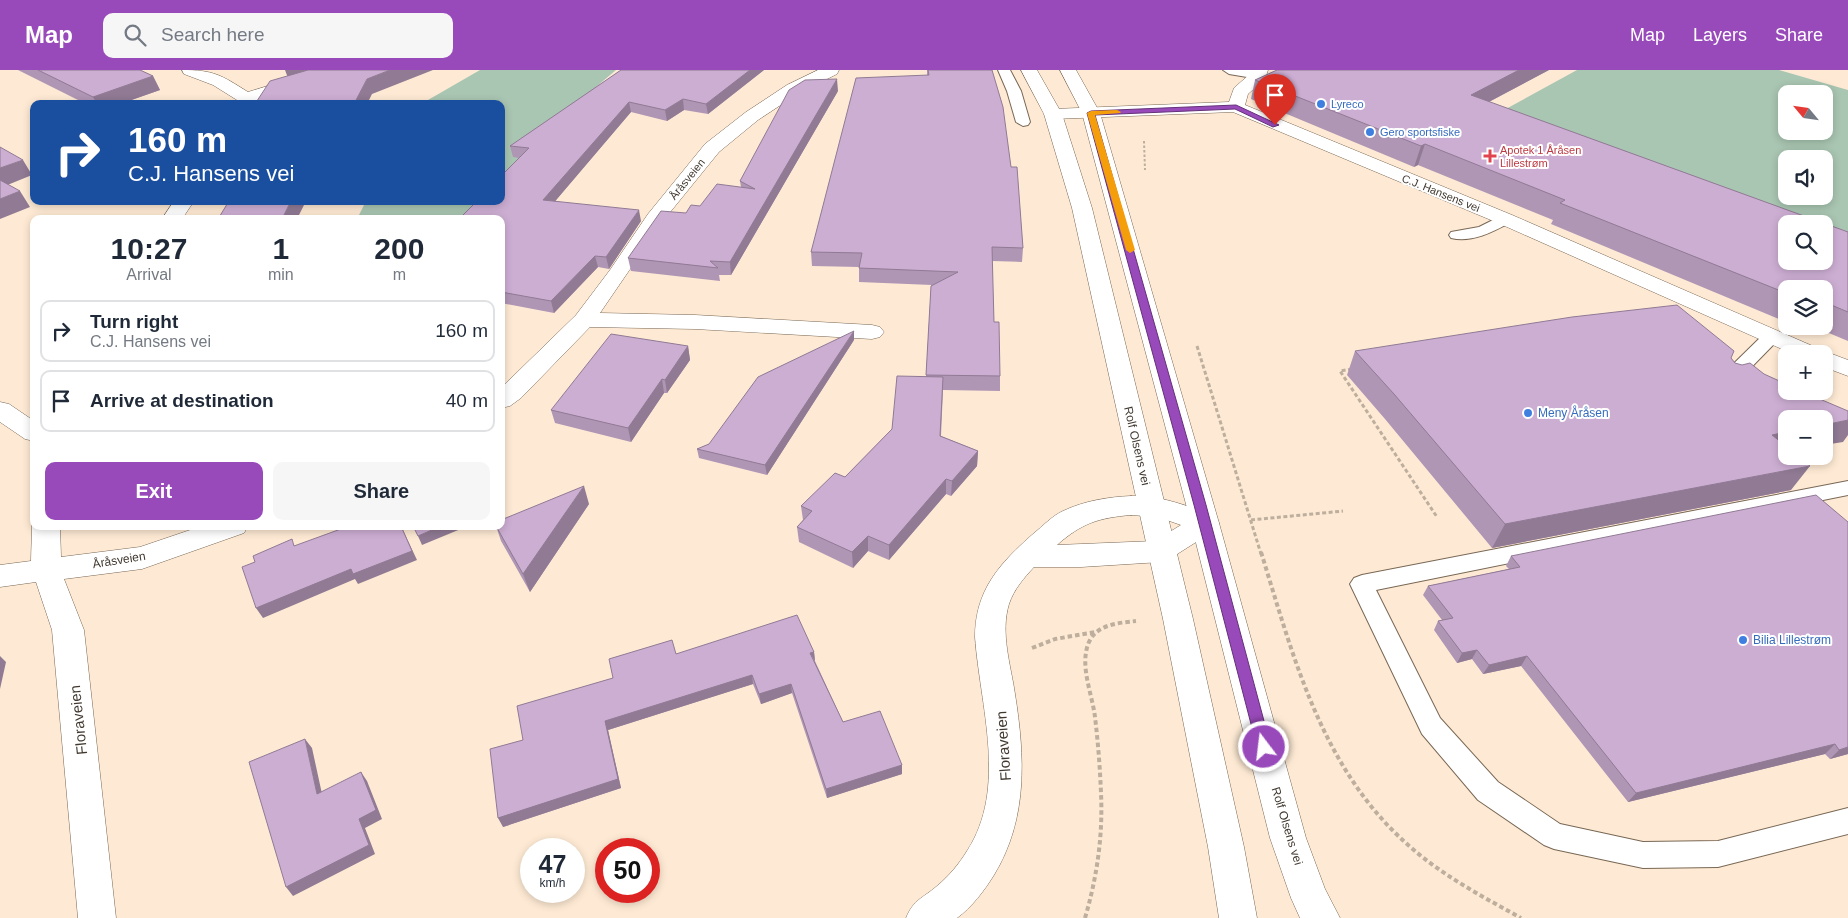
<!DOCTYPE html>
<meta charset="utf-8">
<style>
body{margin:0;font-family:Helvetica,sans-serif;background:#f6f6f7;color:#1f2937;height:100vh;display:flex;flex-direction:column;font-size:19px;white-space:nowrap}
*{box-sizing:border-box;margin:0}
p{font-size:16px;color:#747a83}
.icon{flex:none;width:28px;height:28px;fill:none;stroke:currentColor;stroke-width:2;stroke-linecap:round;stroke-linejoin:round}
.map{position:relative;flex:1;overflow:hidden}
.side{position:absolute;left:30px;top:145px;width:475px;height:315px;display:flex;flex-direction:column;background:#fff;border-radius:10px;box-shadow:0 2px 8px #0003}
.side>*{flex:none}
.guide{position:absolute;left:30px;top:30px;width:475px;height:105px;border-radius:10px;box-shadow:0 2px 8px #0003;background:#1a4fa0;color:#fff;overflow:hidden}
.needle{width:32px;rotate:299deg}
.tools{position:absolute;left:1778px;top:15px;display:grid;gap:10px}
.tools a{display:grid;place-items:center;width:55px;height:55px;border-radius:10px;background:#fff;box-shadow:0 2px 8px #0003;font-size:25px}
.speed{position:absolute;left:520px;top:768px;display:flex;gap:10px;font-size:25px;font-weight:700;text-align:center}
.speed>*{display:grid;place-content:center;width:65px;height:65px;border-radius:50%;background:#fff;box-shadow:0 2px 8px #0003;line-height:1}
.speed small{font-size:12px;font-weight:400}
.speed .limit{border:8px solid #d22;background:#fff;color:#111}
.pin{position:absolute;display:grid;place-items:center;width:42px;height:42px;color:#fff;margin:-51px -21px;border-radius:50% 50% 50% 0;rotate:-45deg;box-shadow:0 0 5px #0007}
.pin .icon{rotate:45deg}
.me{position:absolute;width:55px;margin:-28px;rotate:345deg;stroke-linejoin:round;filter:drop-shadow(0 0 4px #0008)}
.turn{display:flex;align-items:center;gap:18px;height:105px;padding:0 15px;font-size:22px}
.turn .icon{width:65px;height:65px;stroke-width:2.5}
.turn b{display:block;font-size:35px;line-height:42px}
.eta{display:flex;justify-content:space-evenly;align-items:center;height:85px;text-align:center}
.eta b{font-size:30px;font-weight:700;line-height:35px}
.button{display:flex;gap:10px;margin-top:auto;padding:10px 15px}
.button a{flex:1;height:58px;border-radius:10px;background:#994aba;color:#fff;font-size:20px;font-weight:700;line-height:58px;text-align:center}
.button a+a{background:#f6f6f7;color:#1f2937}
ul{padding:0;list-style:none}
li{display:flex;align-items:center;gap:15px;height:62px;margin:0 10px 8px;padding:0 5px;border:2px solid #e0e1e3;border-radius:10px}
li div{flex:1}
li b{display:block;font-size:19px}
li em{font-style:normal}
header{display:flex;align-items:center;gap:30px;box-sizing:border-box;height:70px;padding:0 25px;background:#994aba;color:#fff}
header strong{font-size:24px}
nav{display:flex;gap:28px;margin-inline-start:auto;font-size:18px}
.search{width:350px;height:45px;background:#f6f6f7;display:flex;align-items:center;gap:12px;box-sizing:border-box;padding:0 18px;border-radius:10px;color:#747a83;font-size:19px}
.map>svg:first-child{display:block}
</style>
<header>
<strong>Map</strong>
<div class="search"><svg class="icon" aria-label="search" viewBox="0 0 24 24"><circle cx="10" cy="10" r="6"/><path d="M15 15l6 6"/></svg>Search here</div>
<nav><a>Map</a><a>Layers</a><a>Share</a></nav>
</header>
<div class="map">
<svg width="1848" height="848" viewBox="0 0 1848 848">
<rect width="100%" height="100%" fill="#feead4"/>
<!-- green -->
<path fill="#a9c6b2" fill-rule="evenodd" d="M 480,0 L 616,0 L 570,39 L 501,111 L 501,34 L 421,34 Z
M 1577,0 L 1779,0 L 1848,20 L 1848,177 L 1824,154 L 1786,154 L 1493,46 ZM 1786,24 L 1824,24 L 1824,61 L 1786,61 ZM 1786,89 L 1824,89 L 1824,126 L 1786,126 Z
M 366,131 L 487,131 L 473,149 L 357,149 Z"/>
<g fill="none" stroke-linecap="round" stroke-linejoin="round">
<!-- service casing -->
<g stroke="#786754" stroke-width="2">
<path id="service" d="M 998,0 L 1010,0 L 1021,21 L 1030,52 L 1028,55 L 1023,56 L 1016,52 L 1007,21 Z
M 1223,0 L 1252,0 L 1264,2 L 1265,5 L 1259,9 L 1229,4 Z
M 1505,144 L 1511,146 L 1513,149 L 1511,152 C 1493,162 1472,173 1451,168 L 1449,165 L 1451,162 L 1479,157 Z
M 1772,261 L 1778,262 L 1781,266 L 1778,270 L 1734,315 L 1727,317 L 1720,315 L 1718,311 L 1720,307 L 1766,262 Z
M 1792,321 L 1812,321 C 1804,334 1792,353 1776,348 L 1773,344 Z
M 1848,411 L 1848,425 L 1376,520 L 1440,648 L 1498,712 L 1560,754 L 1643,772 L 1718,771 L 1848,738 L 1848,764 L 1718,797 L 1643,798 L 1554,779 L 1544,775 L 1478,730 L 1422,664 L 1350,514 L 1354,508 L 1362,505 Z"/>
</g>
<!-- minor casing -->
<g stroke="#786754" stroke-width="1">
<path id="minor" d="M 182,0 C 214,0 221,5 248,22 L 319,0 L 344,0 L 342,4 L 254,31 L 253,34 L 235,34 L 237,30 L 213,15 L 184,4 Z
M 818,0 L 839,0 L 837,4 L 799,23 L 758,50 L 719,82 L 663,151 L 600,243 L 695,245 L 872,255 L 880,257 L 884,262 L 880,267 L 872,269 L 695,259 L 590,257 L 521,328 L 510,336 L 501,338 L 501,318 L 576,245 L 610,200 L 648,144 L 705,74 L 746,42 L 787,15 Z
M 1252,0 L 1268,0 L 1265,9 L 1248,24 L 1245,35 L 1512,145 L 1824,281 L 1848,290 L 1848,306 L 1824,297 L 1824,284 L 1793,284 L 1498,153 L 1233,42 L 1053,49 L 1047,48 L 1044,44 L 1047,40 L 1053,39 L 1229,32 L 1234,18 L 1251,3 Z
M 174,131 L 194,131 L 182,149 L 162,149 Z
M 0,332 L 9,334 L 34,351 L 34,371 L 25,369 L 0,352 Z
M 1131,426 C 1161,425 1187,436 1215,446 L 1219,453 L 1215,460 L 1171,488 L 1161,492 L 1081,497 L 1034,497 C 1024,508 1014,519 1009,534 C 1000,563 1011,596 1015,624 C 1025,687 1028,749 994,805 C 984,821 972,837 957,848 L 906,848 C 914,829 922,829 937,816 C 949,806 959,794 967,781 C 1008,718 980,636 975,567 C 975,520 1000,493 1033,464 C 1043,456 1052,446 1063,441 C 1084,431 1108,427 1131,426 ZM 1131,445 L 1158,447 L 1181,455 L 1155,471 L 1057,475 C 1082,453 1098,448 1131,445 Z
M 34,453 L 34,456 L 60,456 L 61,487 L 140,477 L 202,456 L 248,456 L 244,463 L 142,499 L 64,509 L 84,560 L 116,848 L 78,848 L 52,560 L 36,512 L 0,517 L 0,495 L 31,491 L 32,456 Z"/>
</g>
<!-- secondary casing -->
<g stroke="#786754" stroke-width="1">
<path id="secondary" d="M 1021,0 L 1037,0 L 1062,44 L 1092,138 L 1193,549 L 1244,777 L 1257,848 L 1219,848 L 1208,777 L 1163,549 L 1072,138 L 1044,44 Z
M 1060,0 L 1076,0 L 1100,43 L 1219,453 L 1306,768 L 1325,819 L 1340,848 L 1300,848 L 1291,828 L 1270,768 L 1191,453 L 1082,43 Z"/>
</g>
<!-- path-far2 -->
<path stroke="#beae9d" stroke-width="2" stroke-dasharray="2.5 2" stroke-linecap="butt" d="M 1144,71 L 1145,100"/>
<!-- path-far1 -->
<path stroke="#beae9d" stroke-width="3" stroke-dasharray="4 2.5" stroke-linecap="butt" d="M 1197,276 L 1261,484
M 1352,299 L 1340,301 L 1437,447
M 1251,450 L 1343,441"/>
<!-- path -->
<path stroke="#beae9d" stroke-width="4" stroke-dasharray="4.5 3" stroke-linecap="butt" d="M 1261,482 C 1295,592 1323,704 1415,781 C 1447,808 1485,828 1521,848
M 1032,578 L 1055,569 L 1096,562
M 1085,848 C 1097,807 1103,766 1101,723 C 1100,698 1098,672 1095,647 C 1092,623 1079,595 1089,572 C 1097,554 1119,553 1136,551"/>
<!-- service -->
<use href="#service" fill="#fff" fill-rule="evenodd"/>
<!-- minor -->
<use href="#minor" fill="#fff" fill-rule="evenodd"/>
<!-- secondary -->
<use href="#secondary" fill="#fff" fill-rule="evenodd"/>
</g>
<!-- wall -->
<path fill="#b096b5" d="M 18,0 L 140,0 L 153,6 L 160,20 L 120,34 L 86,34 Z
M 621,0 L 764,0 L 708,44 L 684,40 L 667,51 L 631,42 L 555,131 L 641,151 L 609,199 L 598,197 L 554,243 L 501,233 L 501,149 L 519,88 L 513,87 L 510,76 Z
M 927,0 L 992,0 L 1023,178 L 1022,192 L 992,191 L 994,252 L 1000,306 L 1000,321 L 943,320 L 941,366 L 978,381 L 977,396 L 951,426 L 946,424 L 889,490 L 868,481 L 853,498 L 799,472 L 797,457 L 803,450 L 801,436 L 845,407 L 892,359 L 926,306 L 931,216 L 932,215 L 859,212 L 859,197 L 812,196 L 811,182 L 927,5 Z
M 1277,0 L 1549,0 L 1489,32 L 1848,162 L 1848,271 L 1812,256 L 1824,256 L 1824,219 L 1786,219 L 1786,252 L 1551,154 L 1553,150 L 1418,95 L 1414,97 L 1251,29 L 1255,10 Z
M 838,21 L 731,205 L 719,205 L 720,211 L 631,201 L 628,188 L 686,143 L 741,117 L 740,111 Z
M 1797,256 L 1807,256 L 1804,259 Z
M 854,270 L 767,405 L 699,388 L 697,379 L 709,374 Z
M 688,276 L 690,290 L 667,323 L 664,323 L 631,372 L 555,353 L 551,340 Z
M 1355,281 L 1731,288 L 1735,293 L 1786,321 L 1793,326 L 1843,372 L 1786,349 L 1791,420 L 1492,478 L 1385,349 L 1347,305 Z
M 589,434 L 530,522 L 501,471 L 496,456 L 501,456 Z
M 1848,452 L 1848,684 L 1830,689 L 1825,684 L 1628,732 L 1521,596 L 1483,604 L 1472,589 L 1457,593 L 1434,560 L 1438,551 L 1442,550 L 1423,525 L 1428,516 L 1509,499 L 1506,496 L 1511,486 Z
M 814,582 L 815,591 L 843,652 L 902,695 L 902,704 L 827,728 L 792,623 L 761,634 L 753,614 L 608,660 L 621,718 L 503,757 L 523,670 L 613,608 L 676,584 Z"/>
<!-- shaded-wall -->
<path fill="#907a94" d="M 285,0 L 313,0 L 288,8 Z
M 390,0 L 433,0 L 372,24 L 367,34 L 354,34 L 367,9 Z
M 750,0 L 764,0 L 708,44 L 706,34 Z
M 1519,0 L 1549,0 L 1464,45 L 1471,25 Z
M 153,6 L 160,20 L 120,34 L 97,34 L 93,27 Z
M 837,9 L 838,21 L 731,205 L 730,192 Z
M 683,29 L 684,40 L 667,51 L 665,40 Z
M 629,32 L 631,42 L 546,142 L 543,130 Z
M 1425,74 L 1418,95 L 1414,97 L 1421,76 Z
M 23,90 L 32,105 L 0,118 L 0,98 Z
M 20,121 L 30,137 L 0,149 L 0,129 Z
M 291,131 L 306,131 L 297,149 L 282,149 Z
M 639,140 L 641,151 L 609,199 L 606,187 Z
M 595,186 L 598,197 L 554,243 L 551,231 Z
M 854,261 L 854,270 L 767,405 L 765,395 Z
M 688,276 L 690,290 L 667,323 L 665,310 Z
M 662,309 L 664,323 L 631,372 L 628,358 Z
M 1848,350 L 1848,365 L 1843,372 L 1824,375 L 1824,355 Z
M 1786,362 L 1786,383 L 1772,365 Z
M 978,381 L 977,396 L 951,426 L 952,411 Z
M 1810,396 L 1791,420 L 1492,478 L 1505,454 Z
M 946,409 L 946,424 L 889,490 L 889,475 Z
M 584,416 L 589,434 L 530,522 L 523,504 Z
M 401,456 L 417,490 L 358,514 L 355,509 L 263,548 L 256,538 Z
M 441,456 L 468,456 L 422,475 L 418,466 Z
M 868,466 L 868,481 L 853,498 L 852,482 Z
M 1477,580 L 1472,589 L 1457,593 L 1462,583 Z
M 814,582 L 815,591 L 810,583 Z
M 0,586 L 6,592 L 0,619 Z
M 1527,586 L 1521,596 L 1483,604 L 1489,595 Z
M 752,605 L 753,614 L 608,660 L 621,718 L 503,757 L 498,748 L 605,651 Z
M 791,614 L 792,623 L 761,634 L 759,624 Z
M 305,669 L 312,678 L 324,733 L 317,724 Z
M 1835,674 L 1825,684 L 1628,732 L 1636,723 Z
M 1848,677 L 1848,684 L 1830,689 L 1839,680 Z
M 902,695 L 902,704 L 827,728 L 826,719 Z
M 361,702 L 367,711 L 382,749 L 365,758 L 375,784 L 293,826 L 286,817 L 359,749 Z"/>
<!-- building -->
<path fill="#cdaed3" stroke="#907a94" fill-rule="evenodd" d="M 38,0 L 140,0 L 153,6 L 93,27 Z
M 308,0 L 390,0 L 367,9 L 354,34 L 255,34 L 270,11 Z
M 621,0 L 750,0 L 706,34 L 683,29 L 665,40 L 629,32 L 543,130 L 639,140 L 606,187 L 595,186 L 551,231 L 501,222 L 501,149 L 459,149 L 477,131 L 501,131 L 501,106 L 529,78 L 510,76 Z
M 928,0 L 992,0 L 1003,37 L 1011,97 L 1017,97 L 1023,178 L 992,177 L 994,252 L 999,252 L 1000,306 L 926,305 L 931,216 L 958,202 L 859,198 L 862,183 L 811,182 L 856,8 L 929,5 Z
M 1277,0 L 1519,0 L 1471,25 L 1848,162 L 1848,242 L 1824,232 L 1824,219 L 1786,219 L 1786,223 L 1560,133 L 1565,130 L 1425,74 L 1421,76 L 1255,10 ZM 1786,154 L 1824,154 L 1824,191 L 1786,191 Z
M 837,9 L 730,192 L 710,191 L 718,198 L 628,188 L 661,141 L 686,143 L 691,135 L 700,136 L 717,114 L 755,119 L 740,111 L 789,20 L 805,10 Z
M 0,77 L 23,90 L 0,98 Z
M 0,110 L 20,121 L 0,129 Z
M 229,131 L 291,131 L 282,149 L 218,149 Z
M 1677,235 L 1734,281 L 1731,288 L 1735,293 L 1742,295 L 1750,293 L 1764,304 L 1786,314 L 1786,321 L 1789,321 L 1793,326 L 1799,327 L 1808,324 L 1848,341 L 1848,350 L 1824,355 L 1824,349 L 1786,349 L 1786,362 L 1772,365 L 1786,376 L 1786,386 L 1798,386 L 1810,396 L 1505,454 L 1394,324 L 1355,281 L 1572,247 Z
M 854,261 L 765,395 L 697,379 L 709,374 L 758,307 Z
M 611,264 L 688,276 L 665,310 L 662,309 L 628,358 L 551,340 Z
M 897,306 L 943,307 L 940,366 L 978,381 L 952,411 L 946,409 L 889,475 L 868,466 L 852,482 L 797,457 L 812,441 L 801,436 L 835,403 L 845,407 L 892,359 Z
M 584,416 L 523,504 L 496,456 L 501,456 L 501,450 Z
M 1816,425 L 1848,452 L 1848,677 L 1839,680 L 1835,674 L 1636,723 L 1527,586 L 1489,595 L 1477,580 L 1462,583 L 1438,551 L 1453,548 L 1428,516 L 1520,497 L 1511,486 Z
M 349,456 L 401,456 L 412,481 L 353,504 L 351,499 L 256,538 L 242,497 L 255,492 L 253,486 L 292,469 L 294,476 Z
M 413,456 L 441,456 L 418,466 Z
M 797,545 L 814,582 L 810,583 L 843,652 L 880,641 L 902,695 L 826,719 L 791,614 L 759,624 L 752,605 L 605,651 L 618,709 L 498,748 L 490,679 L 523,670 L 517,636 L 613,608 L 609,589 L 672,570 L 676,584 Z
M 305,669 L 317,724 L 361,702 L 376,740 L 359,749 L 369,775 L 286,817 L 249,692 Z"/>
<!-- route -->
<path fill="#994aba" stroke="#633079" d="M 1236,35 L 1279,55 L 1273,57 L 1235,39 L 1095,45 L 1206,435 L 1271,677 L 1269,681 L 1264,683 L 1259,681 L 1257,677 L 1194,435 L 1087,43 L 1091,41 Z"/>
<!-- slow -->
<path fill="#f59e0b" d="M 1117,40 L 1121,42 L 1120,43 L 1095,45 L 1135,180 L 1130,183 L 1126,180 L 1087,43 L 1091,41 Z"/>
<!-- markers -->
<g fill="#3f7fe0" stroke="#fff" stroke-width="2">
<circle cx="1321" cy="34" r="5"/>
<circle cx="1370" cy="62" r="5"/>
<circle cx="1528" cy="343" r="5"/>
<circle cx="1743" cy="570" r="5"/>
</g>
<path fill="#e0444e" stroke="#fff" stroke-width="2" d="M1487.5 78.5h5v5h5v5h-5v5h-5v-5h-5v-5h5z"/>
<g text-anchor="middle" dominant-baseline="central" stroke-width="4" stroke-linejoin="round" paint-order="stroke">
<!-- far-shop labels -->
<g font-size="11" fill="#366cbe" stroke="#fff" text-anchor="start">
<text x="1331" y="34">Lyreco</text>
<text x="1380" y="62">Gero sportsfiske</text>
</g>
<!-- far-health labels -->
<g font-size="11" fill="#be3a42" stroke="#fff" text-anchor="start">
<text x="1500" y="80">Apotek 1 Åråsen<tspan x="1500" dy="13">Lillestrøm</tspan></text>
</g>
<!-- far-street labels -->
<g font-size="11" fill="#413930" stroke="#fff">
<text transform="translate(687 109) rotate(-51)">Åråsveien</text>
<text transform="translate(1441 123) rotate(22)">C.J. Hansens vei</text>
</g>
<!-- shop labels -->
<g font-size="12" fill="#366cbe" stroke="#fff" text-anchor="start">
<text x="1538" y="343">Meny Åråsen</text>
<text x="1753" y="570">Bilia Lillestrøm</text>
</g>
<!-- street labels -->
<g font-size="12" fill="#413930" stroke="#fff">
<text transform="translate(1137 376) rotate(77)">Rolf Olsens vei</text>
<text transform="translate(119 490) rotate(-9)">Åråsveien</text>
<text transform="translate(1287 756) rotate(73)">Rolf Olsens vei</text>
</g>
<!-- near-street labels -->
<g font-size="15" fill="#413930" stroke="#fff">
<text transform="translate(78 650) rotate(-96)">Floraveien</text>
<text transform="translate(1003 676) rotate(-94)">Floraveien</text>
</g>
</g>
</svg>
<div class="tools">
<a><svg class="needle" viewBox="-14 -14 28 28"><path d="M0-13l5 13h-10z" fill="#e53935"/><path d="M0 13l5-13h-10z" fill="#747a83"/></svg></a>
<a><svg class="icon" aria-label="sound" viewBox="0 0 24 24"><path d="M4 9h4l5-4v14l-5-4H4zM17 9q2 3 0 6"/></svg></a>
<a><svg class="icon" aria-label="search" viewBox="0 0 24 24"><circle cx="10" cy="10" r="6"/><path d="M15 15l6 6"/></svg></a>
<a><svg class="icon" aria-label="layers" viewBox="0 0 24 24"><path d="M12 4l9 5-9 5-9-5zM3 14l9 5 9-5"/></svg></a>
<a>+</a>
<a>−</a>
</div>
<div class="speed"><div>47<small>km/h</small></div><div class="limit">50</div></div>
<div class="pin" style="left:1275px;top:55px;background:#d93025"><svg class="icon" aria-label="arrive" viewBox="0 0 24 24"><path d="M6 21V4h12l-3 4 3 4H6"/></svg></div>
<svg class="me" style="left:1264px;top:677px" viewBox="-20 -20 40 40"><circle r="17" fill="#994aba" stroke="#fff" stroke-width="3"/><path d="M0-11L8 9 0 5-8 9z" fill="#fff"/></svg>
<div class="guide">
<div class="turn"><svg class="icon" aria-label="right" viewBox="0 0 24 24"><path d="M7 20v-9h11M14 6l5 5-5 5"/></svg><div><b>160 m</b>C.J. Hansens vei</div></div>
</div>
<section class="side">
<div class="eta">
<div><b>10:27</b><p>Arrival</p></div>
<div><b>1</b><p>min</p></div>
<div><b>200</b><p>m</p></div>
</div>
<ul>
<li><svg class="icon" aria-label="right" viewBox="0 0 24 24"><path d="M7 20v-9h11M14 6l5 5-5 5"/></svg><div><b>Turn right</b><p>C.J. Hansens vei</p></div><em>160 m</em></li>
<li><svg class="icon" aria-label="arrive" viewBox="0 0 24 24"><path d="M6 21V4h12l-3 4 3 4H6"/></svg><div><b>Arrive at destination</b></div><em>40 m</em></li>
</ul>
<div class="button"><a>Exit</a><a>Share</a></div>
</section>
</div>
